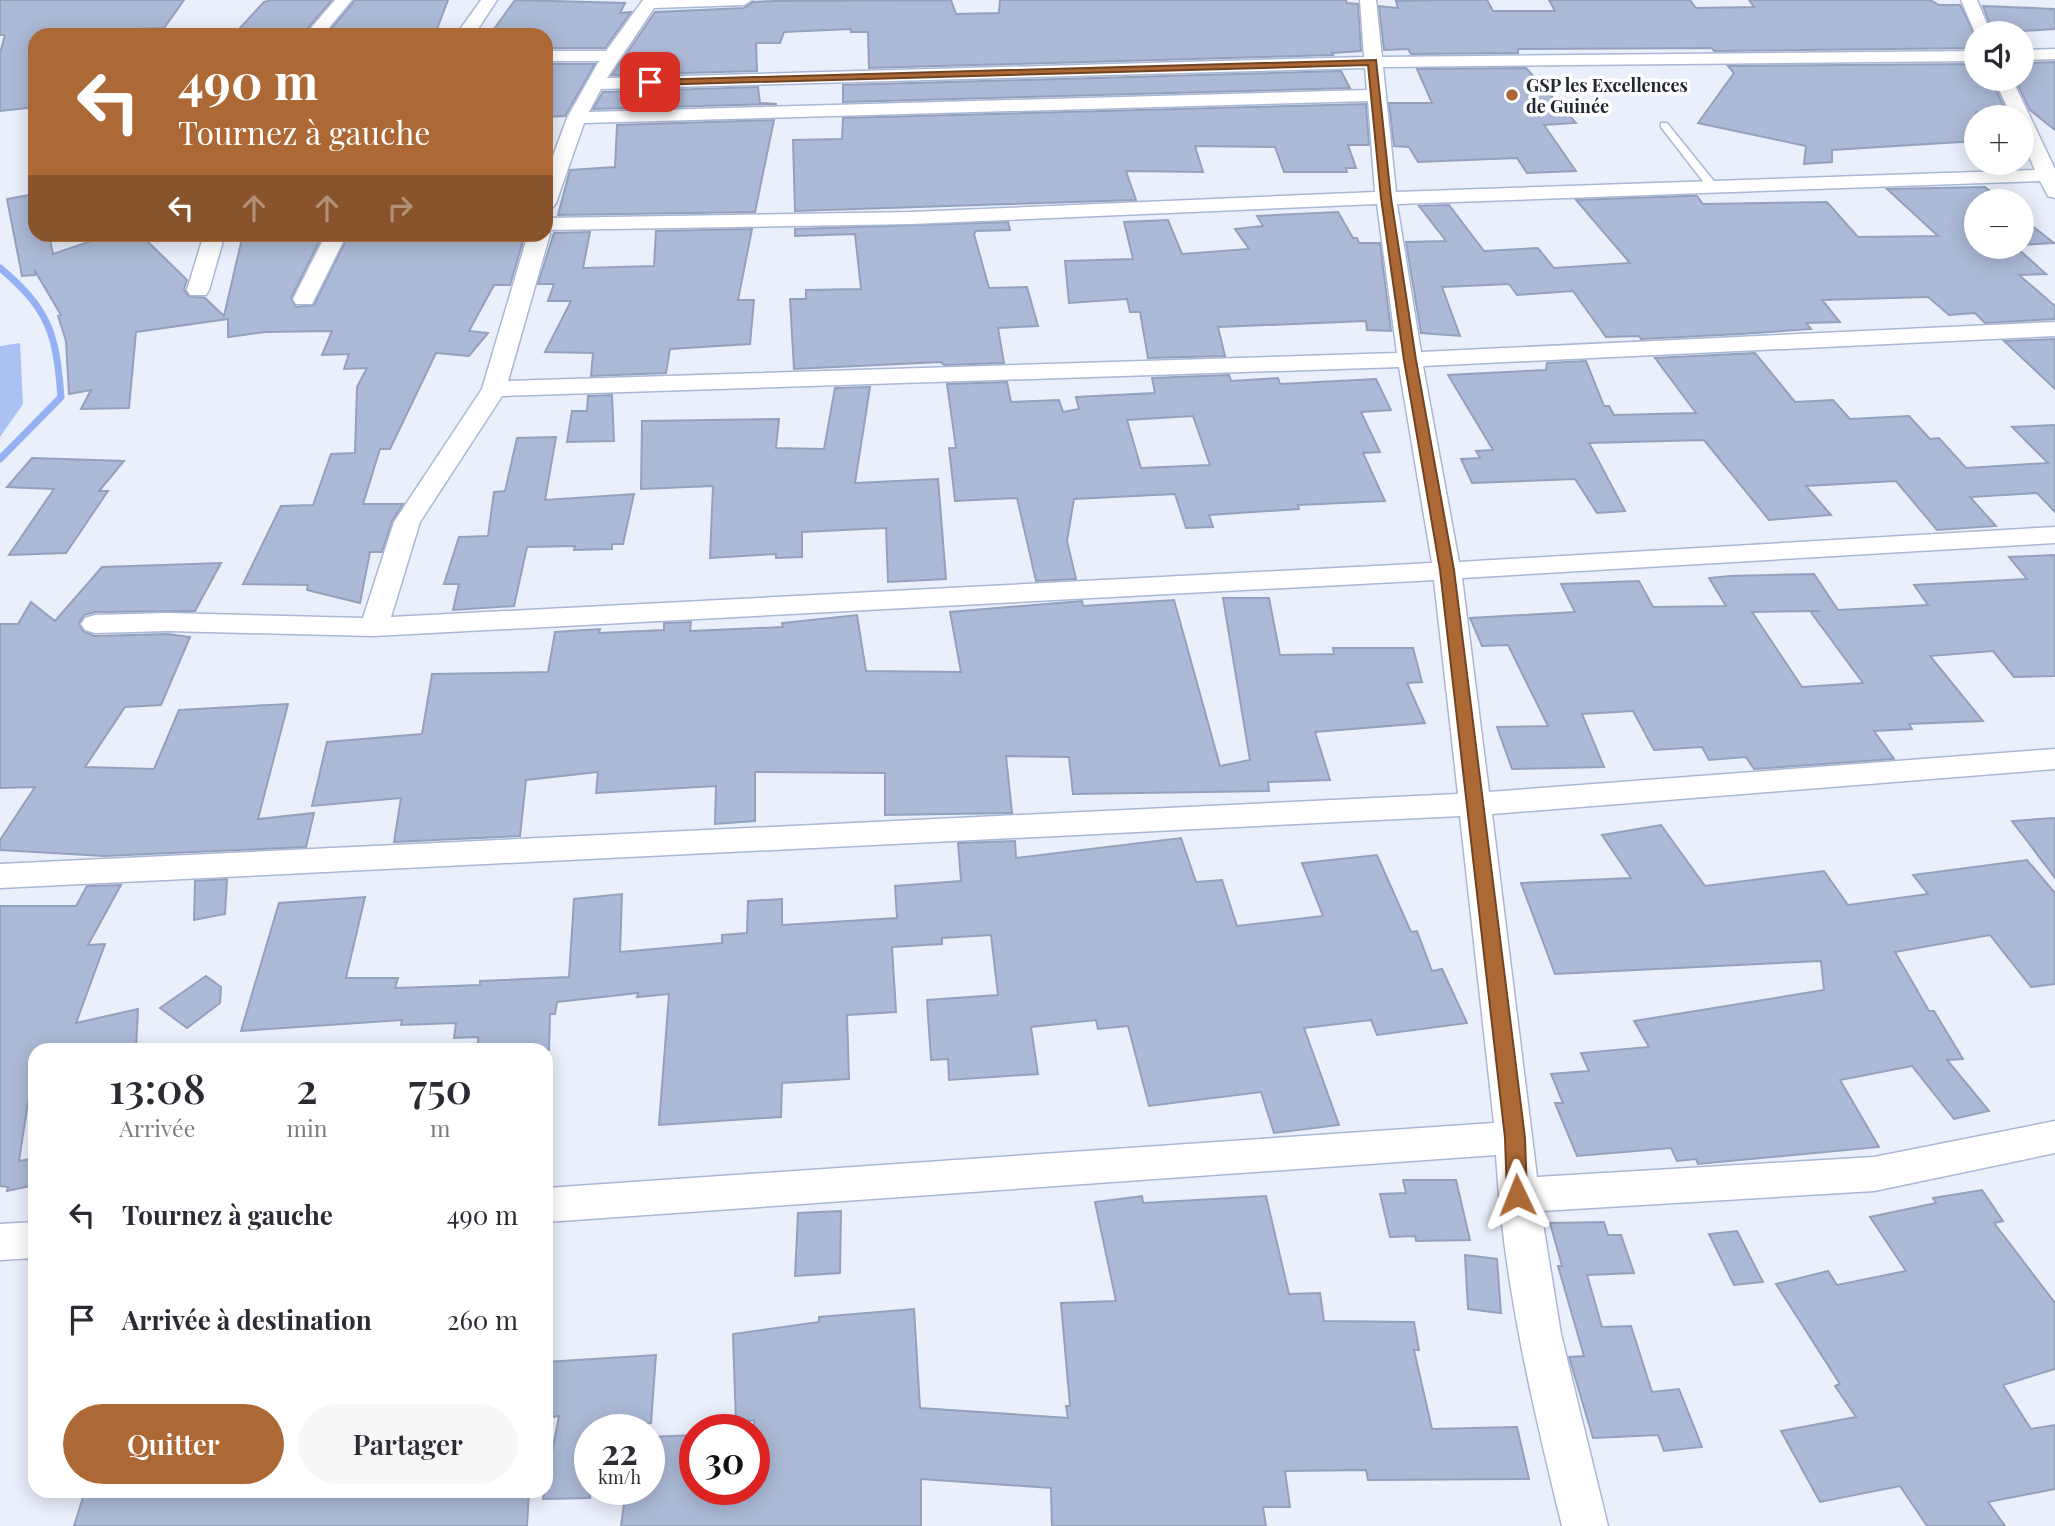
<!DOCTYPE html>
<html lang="fr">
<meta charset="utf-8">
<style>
body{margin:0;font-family:"Playfair Display",serif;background:#f7f7f7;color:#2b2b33;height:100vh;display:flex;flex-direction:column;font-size:26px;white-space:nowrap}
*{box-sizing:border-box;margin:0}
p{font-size:23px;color:#7c7c81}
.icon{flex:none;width:38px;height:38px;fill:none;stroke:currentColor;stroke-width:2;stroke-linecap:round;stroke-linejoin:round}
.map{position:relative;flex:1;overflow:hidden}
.panel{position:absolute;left:28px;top:1043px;width:525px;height:455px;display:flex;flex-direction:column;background:#fff;border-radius:21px;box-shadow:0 4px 18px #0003}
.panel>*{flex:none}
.hud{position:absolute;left:28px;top:28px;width:525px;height:214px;border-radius:21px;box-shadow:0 4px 18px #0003;background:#ac6936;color:#fff;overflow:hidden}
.fabs{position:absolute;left:1964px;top:21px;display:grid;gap:14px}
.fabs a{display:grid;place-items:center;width:70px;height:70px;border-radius:50%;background:#fff;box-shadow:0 4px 18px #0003;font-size:35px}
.speed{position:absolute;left:574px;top:1414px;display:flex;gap:14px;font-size:35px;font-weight:700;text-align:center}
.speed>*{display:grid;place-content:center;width:91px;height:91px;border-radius:50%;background:#fff;box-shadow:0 4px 18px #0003;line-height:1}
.speed small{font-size:18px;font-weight:400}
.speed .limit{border:10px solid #d22;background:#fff;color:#111}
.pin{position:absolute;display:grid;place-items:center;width:60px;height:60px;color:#fff;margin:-30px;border-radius:14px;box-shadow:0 4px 10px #0006}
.me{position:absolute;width:77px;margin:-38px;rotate:358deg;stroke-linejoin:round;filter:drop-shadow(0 0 5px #0008)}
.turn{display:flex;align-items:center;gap:24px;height:147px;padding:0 35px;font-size:32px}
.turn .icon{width:91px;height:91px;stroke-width:2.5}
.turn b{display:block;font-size:49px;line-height:60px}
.lanes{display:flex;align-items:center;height:66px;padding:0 35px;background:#0003;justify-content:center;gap:35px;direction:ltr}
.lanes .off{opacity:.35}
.eta{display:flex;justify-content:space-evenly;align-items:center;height:119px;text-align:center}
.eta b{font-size:42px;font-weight:600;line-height:49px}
.cta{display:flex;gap:14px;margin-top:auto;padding:14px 35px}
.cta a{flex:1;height:80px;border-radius:42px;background:#ac6936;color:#fff;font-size:28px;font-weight:600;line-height:80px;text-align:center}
.cta a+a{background:#f7f7f7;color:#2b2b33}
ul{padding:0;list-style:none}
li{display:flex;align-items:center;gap:21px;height:105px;padding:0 35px}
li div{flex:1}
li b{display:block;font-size:26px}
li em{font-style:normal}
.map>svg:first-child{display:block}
</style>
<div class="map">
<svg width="2055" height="1526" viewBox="0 0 2055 1526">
<rect width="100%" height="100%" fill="#eaeffc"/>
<!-- green -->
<path fill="#abc1f2" d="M 20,343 L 23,404 L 0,437 L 0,346 Z"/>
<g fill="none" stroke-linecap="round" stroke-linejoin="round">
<!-- stream -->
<path stroke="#95b1f4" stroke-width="7" d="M 0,268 C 50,310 56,334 61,397 L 0,459"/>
</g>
<!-- building -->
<path fill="#acbad7" stroke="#94a1bd" stroke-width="2" fill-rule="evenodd" d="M 0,0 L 184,0 L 164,28 L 89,31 L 89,35 L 35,35 L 35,107 L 0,111 L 0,53 L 5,35 L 0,35 Z
M 271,0 L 332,0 L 302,35 L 250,35 L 255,29 L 239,29 L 264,2 Z
M 355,0 L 448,0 L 437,29 L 394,31 L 391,35 L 326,35 Z
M 515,0 L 625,3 L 620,13 L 631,12 L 605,48 L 546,48 L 546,34 L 491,33 Z
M 951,0 L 956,14 L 999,13 L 1000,0 L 1346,0 L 1347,3 L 1358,4 L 1361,51 L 1332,53 L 1333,55 L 869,68 L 868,32 L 851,32 L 851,29 L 784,32 L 780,43 L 756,43 L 757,71 L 612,75 L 655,12 L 744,8 L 753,2 L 775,1 Z
M 1439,0 L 1487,0 L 1493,11 L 1555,11 L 1549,0 L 1690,0 L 1696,8 L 1754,7 L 1749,0 L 1930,0 L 1939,5 L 1960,5 L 1976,37 L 1976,48 L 1714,51 L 1712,48 L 1518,49 L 1518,53 L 1411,54 L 1408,49 L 1384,50 L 1379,6 L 1398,8 L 1396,1 Z
M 1983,6 L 2055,9 L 2055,29 L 1993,33 Z
M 2055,62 L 2055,130 L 2030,110 L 2015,79 L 2021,79 L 2021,63 Z
M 546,64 L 595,64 L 565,116 L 546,117 Z
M 1976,64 L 1976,79 L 1991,79 L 2006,111 L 1976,112 L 1976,141 L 1832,150 L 1832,162 L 1804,164 L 1806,146 L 1698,123 L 1734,73 L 1728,66 Z
M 1526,68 L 1576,123 L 1544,125 L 1576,171 L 1527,173 L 1517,158 L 1418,162 L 1409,147 L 1394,146 L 1389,103 L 1432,103 L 1417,69 Z
M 1341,71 L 1350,88 L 843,102 L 843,85 Z
M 758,87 L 760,103 L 777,104 L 593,109 L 603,92 Z
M 1366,104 L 1369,145 L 1348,145 L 1356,168 L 1346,168 L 1347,172 L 1284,172 L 1275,147 L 1195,146 L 1203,172 L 1126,171 L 1136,200 L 795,211 L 793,140 L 842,139 L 843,118 Z
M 774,120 L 755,212 L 558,215 L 570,170 L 615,167 L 617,125 Z
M 1985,187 L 2002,201 L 1976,201 L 1976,247 L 2016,247 L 2046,274 L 2019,275 L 2055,306 L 2055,319 L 1985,323 L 1975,313 L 1949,315 L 1928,297 L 1822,300 L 1840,322 L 1806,323 L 1811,329 L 1740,334 L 1641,339 L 1639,336 L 1606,337 L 1573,291 L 1517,295 L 1509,284 L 1442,287 L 1460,336 L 1421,333 L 1406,242 L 1446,241 L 1419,206 L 1449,205 L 1484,251 L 1538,248 L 1554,268 L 1630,263 L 1576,200 L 1687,196 L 1697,196 L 1703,204 L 1827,202 L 1858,237 L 1938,236 L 1887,189 Z
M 35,194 L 35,234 L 49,234 L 53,254 L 112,234 L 140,234 L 187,280 L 184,289 L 188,296 L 205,298 L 224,316 L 243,234 L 323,234 L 291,298 L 296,307 L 314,305 L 349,234 L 525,234 L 510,285 L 494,285 L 469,331 L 488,333 L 469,356 L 436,353 L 390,449 L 380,449 L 363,504 L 403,504 L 392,521 L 382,552 L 370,552 L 360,603 L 307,590 L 308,585 L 243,584 L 281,506 L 313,505 L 331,454 L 355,453 L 357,387 L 367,368 L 344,369 L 349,354 L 322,355 L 332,331 L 265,332 L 228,337 L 228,319 L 136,332 L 129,408 L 81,409 L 91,390 L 69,394 L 66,341 L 58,316 L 61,315 L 35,271 L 35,275 L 22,276 L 7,199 Z
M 1338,212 L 1353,238 L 1357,238 L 1359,243 L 1380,243 L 1391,331 L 1367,330 L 1366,321 L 1218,327 L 1225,356 L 1148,358 L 1140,312 L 1130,312 L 1127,299 L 1069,303 L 1065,261 L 1133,259 L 1124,222 L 1168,220 L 1182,254 L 1249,249 L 1235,229 L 1263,226 L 1257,216 Z
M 2021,217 L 2054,243 L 2021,245 Z
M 1008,222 L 1010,230 L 976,231 L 974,234 L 989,288 L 1027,287 L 1038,326 L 998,328 L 1004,363 L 944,365 L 941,362 L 794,369 L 790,299 L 806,299 L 806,290 L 861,289 L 855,234 L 795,236 L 795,229 Z
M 752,229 L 738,300 L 754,300 L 750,344 L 670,349 L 666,373 L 591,376 L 593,353 L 545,352 L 571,301 L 548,301 L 554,284 L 538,284 L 554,233 L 590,232 L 583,268 L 654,266 L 656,231 Z
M 2055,339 L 2055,389 L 2004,341 Z
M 1755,353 L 1795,402 L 1833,400 L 1850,419 L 1909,416 L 1930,439 L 1939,438 L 1966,468 L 2048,463 L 2012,427 L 2055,425 L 2055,512 L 2037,493 L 1970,497 L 1996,526 L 1937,530 L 1896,481 L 1806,486 L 1831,515 L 1769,520 L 1704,440 L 1589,443 L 1625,511 L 1597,513 L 1575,479 L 1472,483 L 1461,459 L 1480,458 L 1476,451 L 1493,450 L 1448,375 L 1546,370 L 1547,363 L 1586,361 L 1604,406 L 1609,406 L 1614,415 L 1696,413 L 1655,358 Z
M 1229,375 L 1231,381 L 1278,378 L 1280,384 L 1376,379 L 1391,410 L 1361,412 L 1380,452 L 1363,453 L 1385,501 L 1298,505 L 1299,509 L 1209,515 L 1213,527 L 1186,528 L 1175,494 L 1074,499 L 1067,541 L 1076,579 L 1036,581 L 1017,498 L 955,501 L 949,448 L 956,448 L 947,384 L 1007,382 L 1011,402 L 1059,400 L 1063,412 L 1079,409 L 1076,397 L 1155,393 L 1152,378 ZM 1193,416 L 1210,465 L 1141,468 L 1127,420 Z
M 870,387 L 855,483 L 938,479 L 946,579 L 888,582 L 886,528 L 802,532 L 802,557 L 776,558 L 776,554 L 710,558 L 713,486 L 641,489 L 642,421 L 779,419 L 776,448 L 824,449 L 835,388 Z
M 612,395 L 614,441 L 567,442 L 572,411 L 587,411 L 588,396 Z
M 556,437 L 545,500 L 634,494 L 623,544 L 612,544 L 612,549 L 574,550 L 575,546 L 527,547 L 514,606 L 453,610 L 459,584 L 444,584 L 459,537 L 488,536 L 494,492 L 505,491 L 517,438 Z
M 32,458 L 124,461 L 99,491 L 108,491 L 66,553 L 9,555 L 54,489 L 7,487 Z
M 2055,555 L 2055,676 L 2014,677 L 1993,651 L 1930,656 L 1983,721 L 1909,724 L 1912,729 L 1874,731 L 1894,759 L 1754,769 L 1746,757 L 1709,760 L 1702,747 L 1654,750 L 1633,711 L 1582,714 L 1604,767 L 1512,769 L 1497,727 L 1548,726 L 1508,645 L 1482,646 L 1470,618 L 1575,612 L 1561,584 L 1639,581 L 1653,607 L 1726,606 L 1709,578 L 1730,576 L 1814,574 L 1838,610 L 1928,605 L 1914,585 L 2027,579 L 2009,557 ZM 1810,611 L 1863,683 L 1802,687 L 1752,612 L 1820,611 Z
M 221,563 L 195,611 L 95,612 L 84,615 L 79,623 L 83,631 L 94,636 L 168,634 L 190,637 L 161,705 L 125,707 L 85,767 L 154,769 L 179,710 L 288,704 L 258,819 L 314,813 L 306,847 L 104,856 L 0,850 L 0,840 L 35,787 L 0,788 L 0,624 L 18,624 L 31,602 L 55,621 L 102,567 Z
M 1223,598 L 1269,598 L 1280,655 L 1334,654 L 1333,648 L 1413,648 L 1422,682 L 1407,683 L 1425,723 L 1315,732 L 1330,780 L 1268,782 L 1269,791 L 1073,794 L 1069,757 L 1006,756 L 1012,813 L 885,815 L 885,773 L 755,772 L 755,821 L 715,824 L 716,786 L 596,793 L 598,772 L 526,780 L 520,836 L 394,842 L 401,798 L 312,806 L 327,742 L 422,734 L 432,674 L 548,672 L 555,632 L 600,629 L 599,633 L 664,630 L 664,623 L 691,622 L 690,631 L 783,627 L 782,623 L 857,615 L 866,671 L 961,672 L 950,612 L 1082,601 L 1083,606 L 1174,600 L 1220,766 L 1250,760 Z
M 2055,818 L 2055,878 L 2012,821 Z
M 1661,825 L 1705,886 L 1824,871 L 1848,905 L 1928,894 L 1913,875 L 2027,860 L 2055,893 L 2055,984 L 2031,987 L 1990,935 L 1895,952 L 1929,1011 L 1934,1011 L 1963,1059 L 1947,1060 L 1989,1111 L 1954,1119 L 1912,1066 L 1840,1080 L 1879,1147 L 1698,1164 L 1696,1159 L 1677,1161 L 1671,1148 L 1577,1156 L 1555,1103 L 1563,1103 L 1551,1074 L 1589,1071 L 1581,1053 L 1649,1047 L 1634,1021 L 1824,990 L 1821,961 L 1555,974 L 1521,883 L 1631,878 L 1602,835 Z
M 1181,838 L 1196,882 L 1222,880 L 1237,926 L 1323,916 L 1302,863 L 1377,855 L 1411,932 L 1417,931 L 1432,971 L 1442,969 L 1467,1023 L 1377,1035 L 1371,1020 L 1304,1028 L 1339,1125 L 1274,1133 L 1261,1092 L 1149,1106 L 1128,1026 L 1098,1029 L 1096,1020 L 1031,1027 L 1038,1074 L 949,1080 L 948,1059 L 931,1060 L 927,1000 L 998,995 L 991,935 L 942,938 L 942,944 L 892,947 L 896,1012 L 847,1015 L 849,1079 L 782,1083 L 781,1117 L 659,1125 L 669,994 L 637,997 L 638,993 L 557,1002 L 555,1014 L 550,1014 L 549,1050 L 478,1050 L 478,1037 L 454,1038 L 456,1023 L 401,1025 L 402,1020 L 241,1031 L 279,903 L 365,897 L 346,978 L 398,978 L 395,988 L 480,985 L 480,981 L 569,977 L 574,899 L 622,894 L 620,952 L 722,943 L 722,935 L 747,933 L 748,901 L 782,899 L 782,925 L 897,918 L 895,886 L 961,881 L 958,843 L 1015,841 L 1016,858 Z
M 227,879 L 225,914 L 194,920 L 195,881 Z
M 121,885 L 88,945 L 105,944 L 76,1023 L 138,1009 L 136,1050 L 35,1050 L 35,1075 L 32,1076 L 19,1161 L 35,1158 L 35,1185 L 7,1191 L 8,1187 L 0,1186 L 0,906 L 76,906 L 87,886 Z
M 206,976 L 221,987 L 220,1003 L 187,1028 L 160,1008 Z
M 1403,1180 L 1456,1180 L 1470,1240 L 1416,1241 L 1415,1236 L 1390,1237 L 1380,1194 L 1406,1193 Z
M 1982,1190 L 2003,1221 L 1994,1223 L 2055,1303 L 2055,1369 L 2003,1385 L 2031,1429 L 2055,1425 L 2055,1489 L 1988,1502 L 2005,1526 L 1927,1526 L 1900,1486 L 1820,1502 L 1781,1431 L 1856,1417 L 1835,1386 L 1840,1384 L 1776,1284 L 1828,1271 L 1837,1285 L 1906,1271 L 1870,1217 L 1936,1203 L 1933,1198 Z
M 1142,1196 L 1143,1203 L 1266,1196 L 1289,1294 L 1320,1293 L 1324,1321 L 1414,1322 L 1419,1350 L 1414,1350 L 1432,1429 L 1517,1427 L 1529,1479 L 1368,1480 L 1366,1470 L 1285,1471 L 1290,1507 L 1263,1507 L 1266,1526 L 1052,1526 L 1051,1488 L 921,1479 L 921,1526 L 621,1526 L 626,1489 L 649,1489 L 649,1437 L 695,1435 L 695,1489 L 754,1489 L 754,1420 L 736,1423 L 733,1334 L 819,1322 L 819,1317 L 914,1309 L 920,1408 L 1068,1418 L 1066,1406 L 1070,1406 L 1061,1303 L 1116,1301 L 1095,1202 Z
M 841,1211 L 840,1273 L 795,1276 L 798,1213 Z
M 1604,1222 L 1608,1235 L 1621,1235 L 1634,1273 L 1587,1275 L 1602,1327 L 1631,1326 L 1652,1392 L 1679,1389 L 1702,1447 L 1664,1451 L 1658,1435 L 1593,1438 L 1569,1357 L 1584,1356 L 1558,1266 L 1562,1266 L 1550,1223 Z
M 1737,1231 L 1763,1282 L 1734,1285 L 1709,1234 Z
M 1465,1255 L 1497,1259 L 1501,1313 L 1468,1309 Z
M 656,1355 L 651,1423 L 590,1428 L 590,1498 L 543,1499 L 559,1416 L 546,1418 L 546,1362 Z
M 85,1491 L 529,1491 L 527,1526 L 74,1526 Z"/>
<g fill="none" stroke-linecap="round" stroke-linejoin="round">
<!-- lane casing -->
<g stroke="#aab8d5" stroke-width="3">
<path id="lane" d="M 1661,123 L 1667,123 L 1717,185 L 1717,189 L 1709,189 L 1661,127 Z"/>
</g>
<!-- street casing -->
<g stroke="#aab8d5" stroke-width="3">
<path id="street" d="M 335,0 L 352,0 L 323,35 L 305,35 Z
M 481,0 L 497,0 L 474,35 L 456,35 Z
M 643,0 L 752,0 L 744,5 L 654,8 L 607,78 L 1364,57 L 1360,0 L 1376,0 L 1382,57 L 1976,51 L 1976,61 L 1383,67 L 1396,192 L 2035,170 L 2021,139 L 2021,117 L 2012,117 L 1994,79 L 2012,79 L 2055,169 L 2055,198 L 2048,196 L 2040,181 L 1397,204 L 1421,352 L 2055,322 L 2055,336 L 1423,366 L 1459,562 L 2055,527 L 2055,543 L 1462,578 L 1489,792 L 2055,749 L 2055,769 L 1492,814 L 1537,1177 L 1874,1157 L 2055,1121 L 2055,1153 L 1874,1191 L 1541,1211 L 1561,1334 L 1608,1526 L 1562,1526 C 1532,1404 1503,1280 1496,1155 L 546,1222 L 546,1188 L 1494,1123 L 1460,816 L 0,888 L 0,864 L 1458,794 L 1434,580 L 374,636 L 168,631 L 95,633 L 85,630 L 81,624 L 85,618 L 95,615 L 168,613 L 363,618 L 394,522 L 482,389 L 528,234 L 546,234 L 546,218 L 911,212 L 1375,192 L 1368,101 L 584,123 L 556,203 L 553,207 L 546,209 L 546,175 L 567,118 L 599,61 L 546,61 L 546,51 L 606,51 ZM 1365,68 L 1367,90 L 589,112 L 601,89 ZM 1377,204 L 1397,353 L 508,381 L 550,234 L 547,230 L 911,224 ZM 1399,367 L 1432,563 L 391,617 L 420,522 L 502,396 Z
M 1961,0 L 1977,0 L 1991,33 L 1976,35 Z
M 2055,49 L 2055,59 L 2021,60 L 2021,50 Z
M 204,234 L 225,234 L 209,290 L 206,295 L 190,295 L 187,290 Z
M 326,234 L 347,234 L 312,304 L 296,304 L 293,299 Z
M 35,1222 L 35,1258 L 0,1260 L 0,1224 Z"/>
</g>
<!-- lane -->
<use href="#lane" fill="#fff" fill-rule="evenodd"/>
<!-- street -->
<use href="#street" fill="#fff" fill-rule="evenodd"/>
</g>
<!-- route -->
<path fill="#ac6936" stroke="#704423" stroke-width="2" d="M 1376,60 L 1391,198 L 1416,360 L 1454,570 L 1525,1138 L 1527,1195 L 1524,1201 L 1517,1203 L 1510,1201 L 1507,1195 L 1505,1138 L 1440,570 L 1404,360 L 1381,198 L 1368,65 L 650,85 L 645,82 L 650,80 Z"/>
<!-- markers -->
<circle fill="#ac6936" stroke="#fff" stroke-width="2.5" cx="1512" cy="95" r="7"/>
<g text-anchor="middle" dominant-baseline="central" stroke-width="7" stroke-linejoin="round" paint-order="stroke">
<!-- far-poi labels -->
<g font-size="18" font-weight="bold" fill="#232833" stroke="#fff" text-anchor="start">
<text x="1526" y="85">GSP les Excellences<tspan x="1526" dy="21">de Guinée</tspan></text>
</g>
</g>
</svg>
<div class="fabs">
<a><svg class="icon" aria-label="sound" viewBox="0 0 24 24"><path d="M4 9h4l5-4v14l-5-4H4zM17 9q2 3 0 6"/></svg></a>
<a>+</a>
<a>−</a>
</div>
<div class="speed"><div>22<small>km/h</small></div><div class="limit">30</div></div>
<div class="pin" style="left:650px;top:82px;background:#d93025"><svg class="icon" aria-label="arrive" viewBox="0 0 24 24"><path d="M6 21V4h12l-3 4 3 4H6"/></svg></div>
<svg class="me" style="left:1517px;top:1195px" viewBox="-20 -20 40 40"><path d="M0-17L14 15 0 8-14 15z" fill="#ac6936" stroke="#fff" stroke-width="4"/></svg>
<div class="hud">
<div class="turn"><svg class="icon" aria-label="left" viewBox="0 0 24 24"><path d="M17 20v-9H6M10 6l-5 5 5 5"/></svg><div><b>490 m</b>Tournez à gauche</div></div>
<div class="lanes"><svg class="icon" aria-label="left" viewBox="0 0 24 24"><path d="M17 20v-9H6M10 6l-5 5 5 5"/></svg><svg class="icon off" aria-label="ahead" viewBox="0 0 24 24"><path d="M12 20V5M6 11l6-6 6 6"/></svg><svg class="icon off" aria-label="ahead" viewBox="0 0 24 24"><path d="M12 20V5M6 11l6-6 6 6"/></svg><svg class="icon off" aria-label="right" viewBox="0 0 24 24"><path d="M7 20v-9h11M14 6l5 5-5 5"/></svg></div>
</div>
<section class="panel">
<div class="eta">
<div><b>13:08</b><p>Arrivée</p></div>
<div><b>2</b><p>min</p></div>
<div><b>750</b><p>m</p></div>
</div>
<ul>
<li><svg class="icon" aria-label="left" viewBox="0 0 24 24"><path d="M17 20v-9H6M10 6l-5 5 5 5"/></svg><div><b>Tournez à gauche</b></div><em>490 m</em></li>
<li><svg class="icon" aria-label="arrive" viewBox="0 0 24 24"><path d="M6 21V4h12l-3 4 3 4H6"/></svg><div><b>Arrivée à destination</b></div><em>260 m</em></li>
</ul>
<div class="cta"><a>Quitter</a><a>Partager</a></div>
</section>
</div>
